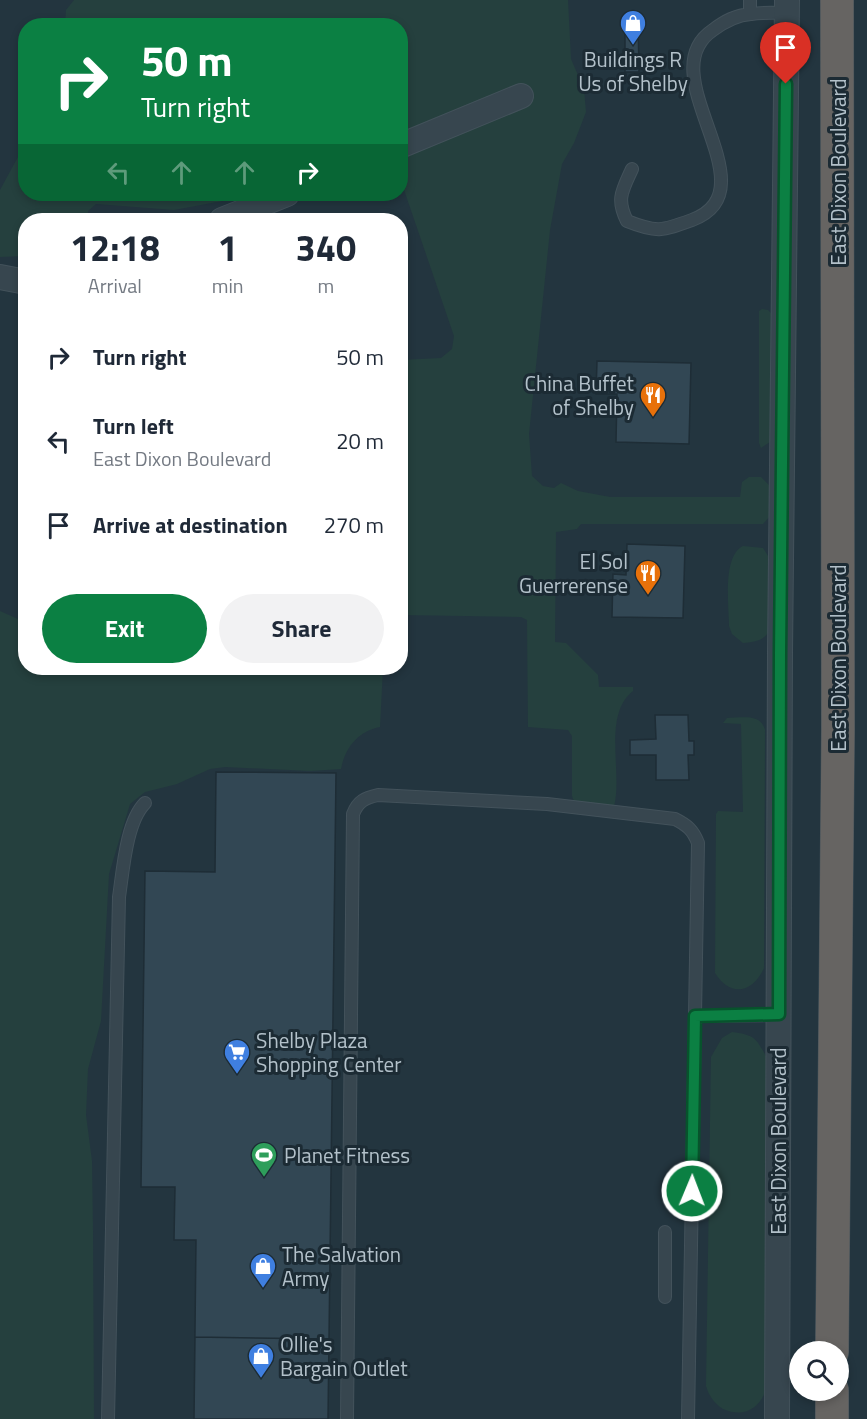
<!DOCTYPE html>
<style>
body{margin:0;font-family:"Titillium Web",sans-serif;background:#f2f2f3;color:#1f2937;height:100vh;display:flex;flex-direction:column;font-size:22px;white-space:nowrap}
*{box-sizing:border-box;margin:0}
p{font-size:20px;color:#747a83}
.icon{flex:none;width:33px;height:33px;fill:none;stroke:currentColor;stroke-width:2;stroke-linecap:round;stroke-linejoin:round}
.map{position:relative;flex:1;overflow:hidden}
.panel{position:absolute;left:18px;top:213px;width:390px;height:462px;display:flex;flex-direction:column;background:#fff;border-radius:24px;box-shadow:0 3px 9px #0003}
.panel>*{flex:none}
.guide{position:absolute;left:18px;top:18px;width:390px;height:183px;border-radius:24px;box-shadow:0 3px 9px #0003;background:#0b8043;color:#fff;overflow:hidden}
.buttons{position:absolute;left:789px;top:1341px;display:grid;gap:12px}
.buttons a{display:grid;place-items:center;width:60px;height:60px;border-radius:50%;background:#fff;box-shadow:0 3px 9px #0003;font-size:30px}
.pin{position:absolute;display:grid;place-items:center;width:51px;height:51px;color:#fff;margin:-62px -26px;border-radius:50% 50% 50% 0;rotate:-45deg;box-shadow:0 0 6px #0007}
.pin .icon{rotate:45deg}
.me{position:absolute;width:66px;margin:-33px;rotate:1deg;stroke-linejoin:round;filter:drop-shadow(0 0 4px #0008)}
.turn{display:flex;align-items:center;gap:21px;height:126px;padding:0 24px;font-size:27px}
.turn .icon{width:78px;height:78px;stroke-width:2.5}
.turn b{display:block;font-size:42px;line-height:51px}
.lanes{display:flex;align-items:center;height:57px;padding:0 24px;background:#0003;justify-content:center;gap:30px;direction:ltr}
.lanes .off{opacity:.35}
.eta{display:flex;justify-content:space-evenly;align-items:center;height:102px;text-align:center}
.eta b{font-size:36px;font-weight:700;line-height:42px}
.cta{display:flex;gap:12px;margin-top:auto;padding:12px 24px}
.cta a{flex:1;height:69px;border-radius:36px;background:#0b8043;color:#fff;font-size:24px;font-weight:700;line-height:69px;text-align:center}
.cta a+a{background:#f2f2f3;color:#1f2937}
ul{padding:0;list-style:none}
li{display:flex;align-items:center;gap:18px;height:84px;padding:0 24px}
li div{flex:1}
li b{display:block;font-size:22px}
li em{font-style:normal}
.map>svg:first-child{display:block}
</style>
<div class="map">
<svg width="867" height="1419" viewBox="0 0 867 1419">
<rect width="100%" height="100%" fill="#23353f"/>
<!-- green -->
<path fill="#25403e" d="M 74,0 L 568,0 L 571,59 L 584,89 L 586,112 L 574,143 L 562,164 L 550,230 L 529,434 L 532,476 L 543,486 L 554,488 L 561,483 L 578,491 L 610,497 L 740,497 L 742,482 L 749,477 L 761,477 L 771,487 L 771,515 L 763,524 L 581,524 L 577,529 L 556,532 L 555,642 L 566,643 L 598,675 L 599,687 L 633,687 L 633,691 C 602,715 623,774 614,806 L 574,802 L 572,796 L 572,736 L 568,730 L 528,727 L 527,620 L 521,617 L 401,615 L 401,360 L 441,358 L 452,349 L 454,336 L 402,184 L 401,169 L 406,152 L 400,138 L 400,26 L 65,26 L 66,10 Z
M 25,144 L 26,194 L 247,194 L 244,197 L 174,210 L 96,204 L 88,211 L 88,220 L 26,220 L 25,256 L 0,257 L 0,190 Z
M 762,309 L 768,310 L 773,315 L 772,436 L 770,442 L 761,448 L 759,443 L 759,311 Z
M 743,546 L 763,548 L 770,559 L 769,631 C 764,641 753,642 743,643 L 732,634 L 729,626 C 729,606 722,556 743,546 Z
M 0,611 L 18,619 L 25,615 L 26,668 L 383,668 L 380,727 C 358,731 345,748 341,769 L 311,771 L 225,767 L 210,769 L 177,784 L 145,792 L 130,804 L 109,874 L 101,1021 L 88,1069 L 86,1115 L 92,1161 L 93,1230 L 94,1419 L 0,1419 Z
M 727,718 C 741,718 761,713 765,730 L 764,968 C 752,994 730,997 715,973 L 716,814 L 718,811 L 743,812 L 741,724 L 723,723 Z
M 732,1032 C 755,1035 756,1038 767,1058 L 768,1385 C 761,1407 746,1419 723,1409 C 714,1403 709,1396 706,1386 L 711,1057 L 722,1038 Z"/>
<!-- building -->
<path fill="#324754" stroke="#1e2d36" stroke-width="1.5" d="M 625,16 L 638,16 L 639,72 L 625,72 Z
M 597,361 L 691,363 L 689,444 L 616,442 L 617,394 L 596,394 Z
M 627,544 L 685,546 L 683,618 L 612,617 L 613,574 L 626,575 Z
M 655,715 L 688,715 L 689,741 L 694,741 L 694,755 L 688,755 L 689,780 L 656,780 L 656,755 L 630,755 L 630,740 L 656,739 Z
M 216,772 L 336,773 L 328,1419 L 194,1419 L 196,1240 L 174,1240 L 175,1187 L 141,1187 L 145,871 L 215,872 Z
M 195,1337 L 329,1339 L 328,1419 L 194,1419 Z"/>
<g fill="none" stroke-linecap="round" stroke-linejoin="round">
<!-- service casing -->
<g stroke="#43525b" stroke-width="14">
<path id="service" d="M 750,0 L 750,14
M 632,169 C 622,191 616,199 627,221 C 657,233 662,231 692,220 C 775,189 647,74 713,30 C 725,21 736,15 751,14 C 763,12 775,13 787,13
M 695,1016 L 779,1015
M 665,1297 L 665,1232
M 108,1419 L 119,897 C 123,871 126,822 145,803
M 347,1419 L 353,814 C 358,801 365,798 378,795 L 547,804 L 675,819 C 687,825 693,830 698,843 L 688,1419"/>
</g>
<!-- minor casing -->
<g stroke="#43525b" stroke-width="26">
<path id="minor" d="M 400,146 L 521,96
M 222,220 L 287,194
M 0,277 L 26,282
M 777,1419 L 780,653 L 787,0"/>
</g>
<!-- trunk casing -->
<g stroke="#42515a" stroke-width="34">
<path id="trunk" d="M 832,1352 L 838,729 L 837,0
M 832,1419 L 832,1390"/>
</g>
<!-- service -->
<use href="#service" stroke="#37464f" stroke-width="12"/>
<!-- minor -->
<use href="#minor" stroke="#37464f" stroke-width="24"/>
<!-- trunk -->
<use href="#trunk" stroke="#666462" stroke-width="33"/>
</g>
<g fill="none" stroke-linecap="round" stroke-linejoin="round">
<!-- route casing -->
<g stroke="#07532c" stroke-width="15">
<path id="route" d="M 692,1191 L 695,1016 L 779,1014 L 780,653 L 786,84"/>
</g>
<!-- route -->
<use href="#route" stroke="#0b8043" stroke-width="10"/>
</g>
<!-- icons -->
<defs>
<g id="shop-pin" transform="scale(1.35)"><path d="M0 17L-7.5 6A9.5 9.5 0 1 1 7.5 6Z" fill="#3f7fe0" stroke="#1c2b34"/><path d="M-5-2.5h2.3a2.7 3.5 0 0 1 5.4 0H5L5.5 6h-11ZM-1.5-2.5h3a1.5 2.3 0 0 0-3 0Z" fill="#fff"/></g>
<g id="restaurant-pin" transform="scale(1.35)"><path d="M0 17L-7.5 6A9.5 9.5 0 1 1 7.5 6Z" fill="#e8710a" stroke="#1c2b34"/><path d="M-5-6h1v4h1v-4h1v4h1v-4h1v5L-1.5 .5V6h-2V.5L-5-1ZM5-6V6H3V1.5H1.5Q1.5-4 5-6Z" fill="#fff"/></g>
<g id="supermarket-pin" transform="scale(1.35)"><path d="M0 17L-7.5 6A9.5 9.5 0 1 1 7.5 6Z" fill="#3f7fe0" stroke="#1c2b34"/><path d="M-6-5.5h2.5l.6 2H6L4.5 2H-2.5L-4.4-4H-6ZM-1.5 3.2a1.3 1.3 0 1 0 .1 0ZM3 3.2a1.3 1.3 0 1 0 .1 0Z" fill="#fff"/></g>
<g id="stadium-pin" transform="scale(1.35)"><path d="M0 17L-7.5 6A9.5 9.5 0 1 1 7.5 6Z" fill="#2e9e5b" stroke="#1c2b34"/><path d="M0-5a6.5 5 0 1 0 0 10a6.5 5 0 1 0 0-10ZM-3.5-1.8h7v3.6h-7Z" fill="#fff"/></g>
</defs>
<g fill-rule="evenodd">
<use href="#shop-pin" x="633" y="23"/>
<use href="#restaurant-pin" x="653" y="395"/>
<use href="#restaurant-pin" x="648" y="573"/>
<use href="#supermarket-pin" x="237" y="1052"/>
<use href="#stadium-pin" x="264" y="1155"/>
<use href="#shop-pin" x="263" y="1266"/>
<use href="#shop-pin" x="261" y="1356"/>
</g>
<g text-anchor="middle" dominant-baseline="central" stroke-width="6" stroke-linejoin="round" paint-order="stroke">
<!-- poi labels -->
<g font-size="21" fill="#b3c1ca" stroke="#1c2b34" text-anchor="start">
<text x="633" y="59" text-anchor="middle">Buildings R<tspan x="633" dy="24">Us of Shelby</tspan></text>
<text x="634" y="383" text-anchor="end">China Buffet<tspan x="634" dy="24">of Shelby</tspan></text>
<text x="628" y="561" text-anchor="end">El Sol<tspan x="628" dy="24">Guerrerense</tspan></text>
<text x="256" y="1040">Shelby Plaza<tspan x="256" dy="24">Shopping Center</tspan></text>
<text x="284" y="1155">Planet Fitness</text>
<text x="282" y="1254">The Salvation<tspan x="282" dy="24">Army</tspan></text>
<text x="280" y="1344">Ollie's<tspan x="280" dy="24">Bargain Outlet</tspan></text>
</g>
<!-- street labels -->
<g font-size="21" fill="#b3c1ca" stroke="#1c2b34">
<text transform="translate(838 172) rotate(-90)">East Dixon Boulevard</text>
<text transform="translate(838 658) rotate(-90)">East Dixon Boulevard</text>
<text transform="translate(778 1141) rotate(-90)">East Dixon Boulevard</text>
</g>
</g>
</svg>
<div class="buttons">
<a><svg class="icon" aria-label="search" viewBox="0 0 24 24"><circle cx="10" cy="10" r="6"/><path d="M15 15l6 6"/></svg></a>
</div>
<div class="pin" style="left:786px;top:84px;background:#d93025"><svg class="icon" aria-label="arrive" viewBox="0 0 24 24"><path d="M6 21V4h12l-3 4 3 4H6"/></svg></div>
<svg class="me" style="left:692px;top:1191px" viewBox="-20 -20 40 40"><circle r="17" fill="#0b8043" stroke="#fff" stroke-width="3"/><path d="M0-11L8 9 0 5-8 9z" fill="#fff"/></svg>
<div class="guide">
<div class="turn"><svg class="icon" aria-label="right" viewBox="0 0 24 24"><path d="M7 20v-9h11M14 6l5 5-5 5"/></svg><div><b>50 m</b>Turn right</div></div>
<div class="lanes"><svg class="icon off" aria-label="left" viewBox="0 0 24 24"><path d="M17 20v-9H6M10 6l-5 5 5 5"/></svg><svg class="icon off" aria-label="ahead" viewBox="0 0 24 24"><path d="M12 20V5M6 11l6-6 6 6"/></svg><svg class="icon off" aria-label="ahead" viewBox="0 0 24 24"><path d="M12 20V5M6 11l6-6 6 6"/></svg><svg class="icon" aria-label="right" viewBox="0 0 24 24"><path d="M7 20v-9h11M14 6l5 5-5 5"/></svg></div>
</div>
<section class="panel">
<div class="eta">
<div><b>12:18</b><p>Arrival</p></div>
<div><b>1</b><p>min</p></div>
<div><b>340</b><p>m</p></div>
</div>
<ul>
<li><svg class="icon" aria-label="right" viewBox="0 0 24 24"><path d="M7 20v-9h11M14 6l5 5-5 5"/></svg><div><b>Turn right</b></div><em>50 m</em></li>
<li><svg class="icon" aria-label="left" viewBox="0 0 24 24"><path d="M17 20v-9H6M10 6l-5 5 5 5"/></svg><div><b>Turn left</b><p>East Dixon Boulevard</p></div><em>20 m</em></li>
<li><svg class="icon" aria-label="arrive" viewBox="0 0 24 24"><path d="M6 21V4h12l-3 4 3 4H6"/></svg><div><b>Arrive at destination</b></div><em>270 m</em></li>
</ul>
<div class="cta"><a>Exit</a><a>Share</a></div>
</section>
</div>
